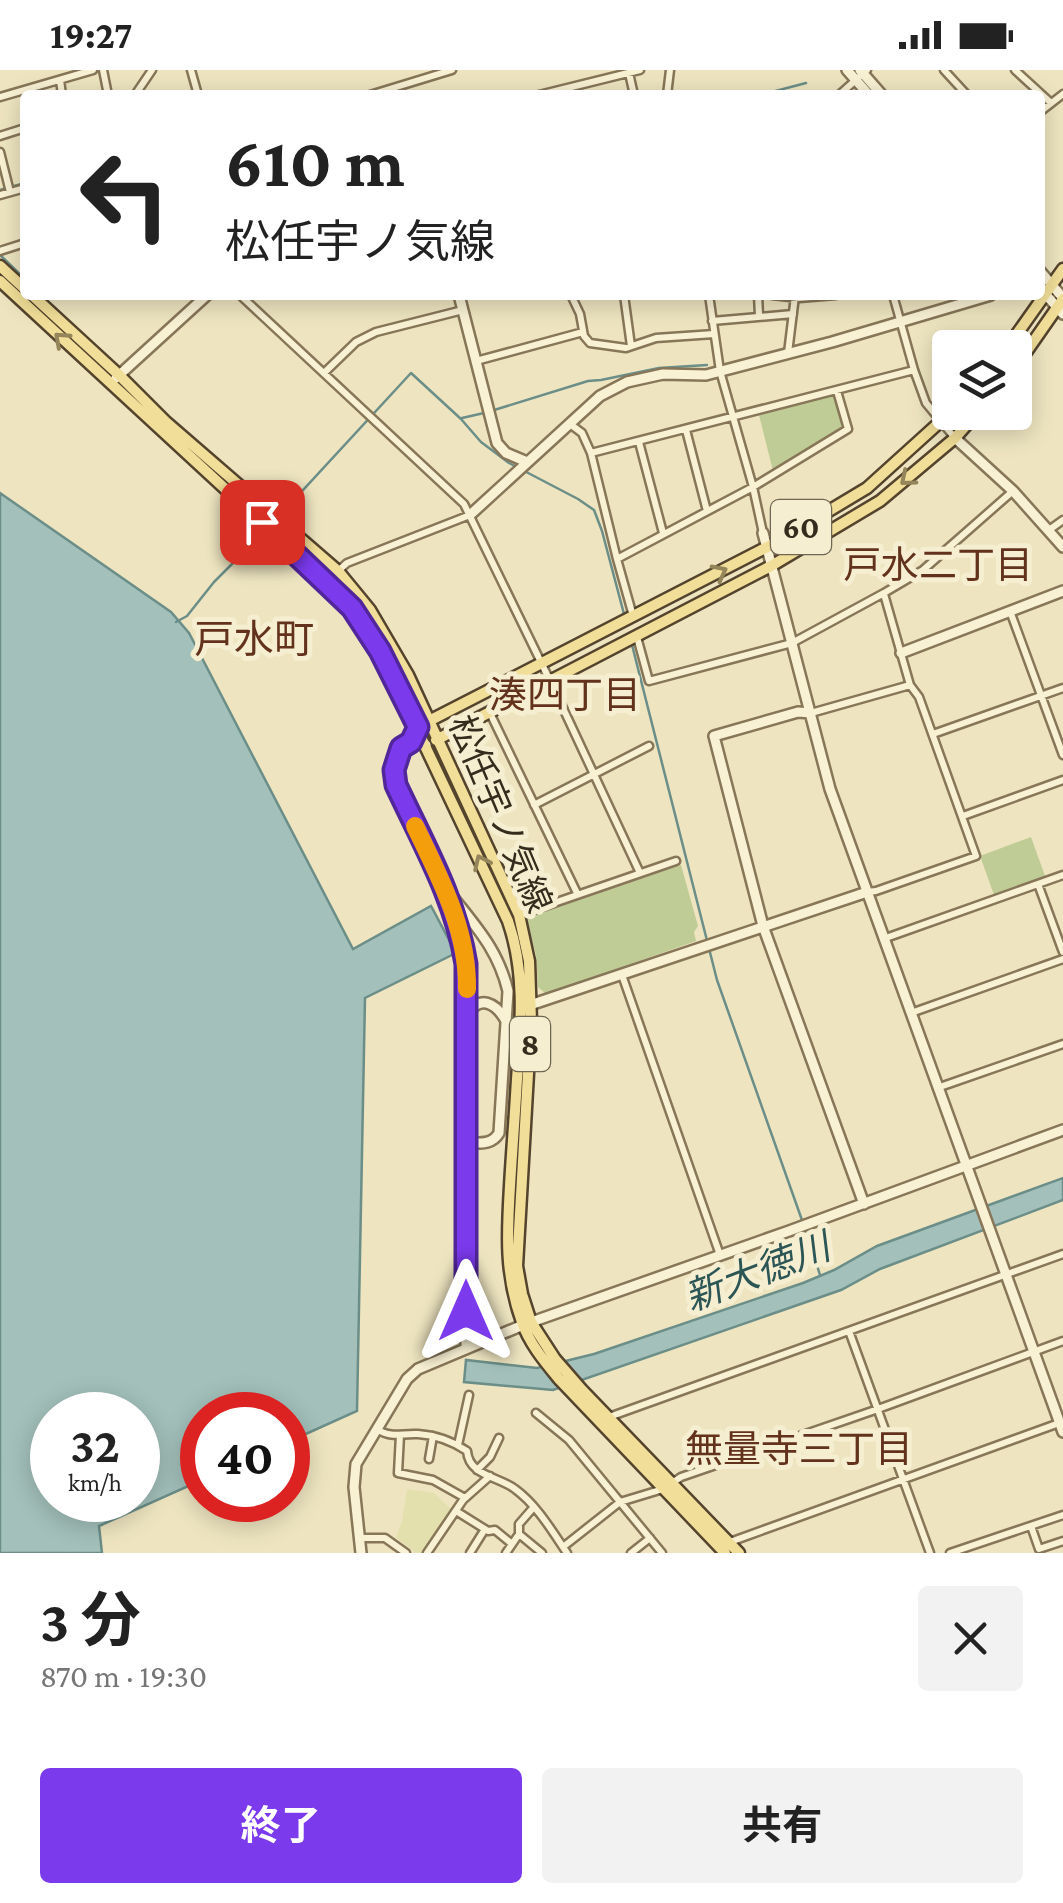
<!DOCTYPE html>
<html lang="ja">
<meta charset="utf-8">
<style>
body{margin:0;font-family:"Crimson Pro","Noto Sans JP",serif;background:#f2f2f2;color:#222;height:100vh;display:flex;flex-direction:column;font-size:38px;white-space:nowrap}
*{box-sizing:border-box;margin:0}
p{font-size:32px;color:#767676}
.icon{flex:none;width:55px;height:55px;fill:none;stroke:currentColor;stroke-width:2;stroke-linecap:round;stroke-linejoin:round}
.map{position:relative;height:1483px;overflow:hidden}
.drawer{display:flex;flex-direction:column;background:#fff;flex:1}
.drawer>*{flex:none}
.top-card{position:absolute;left:20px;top:20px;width:1025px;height:210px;border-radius:10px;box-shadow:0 5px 25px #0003;background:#fff;color:#222;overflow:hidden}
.controls{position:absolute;left:932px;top:260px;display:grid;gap:20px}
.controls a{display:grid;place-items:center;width:100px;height:100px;border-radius:10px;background:#fff;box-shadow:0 5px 25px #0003;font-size:50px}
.speed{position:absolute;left:30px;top:1322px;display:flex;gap:20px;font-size:50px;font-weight:700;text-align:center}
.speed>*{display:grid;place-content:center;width:130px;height:130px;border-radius:50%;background:#fff;box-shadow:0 5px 25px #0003;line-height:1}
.speed small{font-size:25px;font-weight:400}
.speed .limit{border:15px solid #d22;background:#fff;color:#111}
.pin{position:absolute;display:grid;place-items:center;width:85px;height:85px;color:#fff;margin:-42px;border-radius:20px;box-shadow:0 5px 15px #0006}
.me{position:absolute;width:110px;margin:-55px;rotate:0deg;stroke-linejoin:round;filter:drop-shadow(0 0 8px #0008)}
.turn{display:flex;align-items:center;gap:35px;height:210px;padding:0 40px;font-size:45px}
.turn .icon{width:130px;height:130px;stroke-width:2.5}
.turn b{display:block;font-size:70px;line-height:85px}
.round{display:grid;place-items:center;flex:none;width:105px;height:105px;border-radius:10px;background:#f2f2f2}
.overview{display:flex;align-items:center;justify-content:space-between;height:170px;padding:0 40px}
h1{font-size:60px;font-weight:700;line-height:75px}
.button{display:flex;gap:20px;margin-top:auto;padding:20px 40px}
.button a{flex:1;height:115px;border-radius:10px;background:#7c3aed;color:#fff;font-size:40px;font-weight:700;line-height:115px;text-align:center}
.button a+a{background:#f2f2f2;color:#222}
.status{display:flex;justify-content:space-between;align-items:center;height:70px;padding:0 50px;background:#fff;direction:ltr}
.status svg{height:28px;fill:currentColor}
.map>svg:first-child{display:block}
</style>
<div class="status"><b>19:27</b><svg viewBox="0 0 49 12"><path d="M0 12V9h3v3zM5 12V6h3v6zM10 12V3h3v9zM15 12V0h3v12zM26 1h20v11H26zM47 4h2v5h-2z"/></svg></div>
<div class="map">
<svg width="1063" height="1483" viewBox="0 0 1063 1483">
<rect width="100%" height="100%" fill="#eee5c0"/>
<!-- farmland -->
<path fill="#e3e0ae" d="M 407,1419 L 434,1423 L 454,1442 L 425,1483 L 416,1483 L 396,1467 L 402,1452 Z"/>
<!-- green -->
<path fill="#c0cc95" d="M 833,324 L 843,357 L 841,360 L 773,401 L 759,345 Z
M 1031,767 L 1045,806 L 994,825 L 980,786 Z
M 681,795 L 698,856 L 694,862 L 696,871 L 546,924 L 538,917 L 536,885 L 526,848 Z"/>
<!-- water -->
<path fill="#a3c0ba" stroke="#6b8e88" stroke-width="2.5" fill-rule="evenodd" d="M 0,423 L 171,542 L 189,563 L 353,879 L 431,836 L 456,883 L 365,928 L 357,1341 L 288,1372 L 288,1345 L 202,1345 L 202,1410 L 99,1456 L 102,1483 L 0,1483 ZM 52,1345 L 138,1345 L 138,1430 L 52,1430 Z
M 1063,1108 L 1063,1130 L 880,1199 L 841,1220 L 553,1320 L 464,1312 L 466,1290 L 537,1298 L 594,1284 L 803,1213 L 834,1200 L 877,1176 Z"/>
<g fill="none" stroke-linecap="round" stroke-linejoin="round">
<!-- stream -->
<path stroke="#6b8e88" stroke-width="2.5" d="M 760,25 L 806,13
M 14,116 L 25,113
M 0,120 L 3,119
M 0,185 L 25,209
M 491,341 L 588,311 L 601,310 L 659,298 L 707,295
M 462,348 L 484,343
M 280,445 L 411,303 L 461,349 L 481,372 L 509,393 L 578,429 L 594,440 L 602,461 L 624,544
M 176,552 L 187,546 L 214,512 L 264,462
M 631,571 L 717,910 L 803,1153
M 806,1160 L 820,1205"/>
<!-- minor casing -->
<g stroke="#877658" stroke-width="11">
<path id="minor" d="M 103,0 L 108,25
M 191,0 L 198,25
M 944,0 L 967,25
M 1015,0 L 1051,33
M 629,3 L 634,25
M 60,10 L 62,25
M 135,25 L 152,0
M 370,25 L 452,0
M 539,25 L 640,0
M 667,25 L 670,0
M 839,25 L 867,0
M 0,27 L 93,0
M 1040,42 L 1063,24
M 0,66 L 25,58
M 0,82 L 10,122
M 0,125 L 25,118
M 0,181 L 25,173
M 240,225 L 464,434 L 555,621 L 640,803
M 571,225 L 580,244 L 584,266 L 590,273 L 626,278 L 656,268 L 714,264
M 624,225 L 631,276
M 709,225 L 720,301 L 753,417 L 763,463
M 758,225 L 759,245
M 772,225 L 799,228 L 836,225
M 893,225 L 914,300 L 926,333 L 955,368
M 712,251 L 793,244
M 788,283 L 795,226
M 476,291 L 583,262
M 325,302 L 356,272 L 376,262 L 463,240
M 570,354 L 582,363 L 591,383 L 617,489 L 753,417 L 848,359 L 837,321
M 686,360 L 707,441
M 639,372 L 663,463
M 591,383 L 914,300
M 1049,460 L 1063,450
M 617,489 L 633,546
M 338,501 L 347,493 L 470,445
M 1010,541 L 1063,685
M 637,567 L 649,611 L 792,573 L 884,523 L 923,500 L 1013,421
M 490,643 L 577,823
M 811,643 L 910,615
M 933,664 L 1063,618
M 534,735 L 649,676
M 963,746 L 1063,710
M 1038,814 L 1063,882
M 867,822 L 876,821 L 976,786 L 919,627 L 910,615 L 884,524
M 519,845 L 676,791
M 883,869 L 1063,805
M 622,905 L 720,1185
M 911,943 L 1063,889
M 937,1018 L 1063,974
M 849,1261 L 930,1483
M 536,1343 L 569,1370 L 662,1483
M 609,1347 L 1063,1184
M 376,1359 C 394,1369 400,1363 418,1364 C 435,1365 452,1371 467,1381 C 469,1406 498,1406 515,1419 C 537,1435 552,1461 567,1483
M 400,1365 L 398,1403 L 433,1410 L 465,1428
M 458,1375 L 469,1325
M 429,1389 L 433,1366
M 477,1400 L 490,1387 L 499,1368
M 456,1441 L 488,1461 L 495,1460 L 512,1474
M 1031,1456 L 1039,1479 L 1063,1471
M 519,1464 L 542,1483
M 359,1468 L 385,1468 L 406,1483
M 730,1472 L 1062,1352
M 563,1477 L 620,1432 L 663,1419 L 681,1407 L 878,1339 L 1063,1271
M 427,1483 L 463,1430 L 490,1406
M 470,1483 L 485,1459
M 506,1483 L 519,1464 L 519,1454 L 533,1438
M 631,1483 L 650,1468
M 950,1483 L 1063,1445"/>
</g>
<!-- tertiary casing -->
<g stroke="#877658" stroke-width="14">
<path id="tertiary" d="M 847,0 L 869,25
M 860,0 L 882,25
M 1040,201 L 1063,228
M 1040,218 L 1063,244
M 459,225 L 497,373 L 506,383 L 527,392
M 116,308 L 207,225
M 955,368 L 1013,421 L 1063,477
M 470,445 L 600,326 L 627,312 L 663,304 L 706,305 L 832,272 L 991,225
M 763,463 L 830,719 L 1063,1362
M 901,583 L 1063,521
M 811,643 L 798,642 L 714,666 L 763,856 L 864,1134
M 426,675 L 411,672 L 401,677 L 394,700 L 396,715 C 423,773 456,830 466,894 L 466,1279
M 452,826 C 477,858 498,880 508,921 L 499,1063 C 492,1075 480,1073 467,1073
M 524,937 L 867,822
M 467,947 C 478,922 497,934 506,951
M 361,1483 L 354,1417 L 356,1394 L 407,1309 L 418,1299 L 523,1255 L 789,1161 L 1063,1060"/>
</g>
<!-- primary casing -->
<g stroke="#54432d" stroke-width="15">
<path id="primary" d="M 0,196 L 25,219
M 0,211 L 338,523 L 371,565 L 380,581 L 508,851 C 526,903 521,955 517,1009 C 515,1045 512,1081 510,1116 C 507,1165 505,1205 522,1252 C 529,1273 545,1292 559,1309 L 725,1483
M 32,225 L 119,305 L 166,352 L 338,501 L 370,540 L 408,605 L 519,845 L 529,891 L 531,951 L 517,1196 L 522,1224 L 531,1252 L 555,1289 L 582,1320 L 739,1483
M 1007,278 L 1063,199
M 1015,298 L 1063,229
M 427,652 L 777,472 L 867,418 L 951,342
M 436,670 L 771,496 L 880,431 L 955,368 L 978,342"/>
</g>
<!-- minor -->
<use href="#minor" stroke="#f9f1d4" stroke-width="6"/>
<!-- tertiary -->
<use href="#tertiary" stroke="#f9f1d4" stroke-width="9"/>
<!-- primary -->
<use href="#primary" stroke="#f1de98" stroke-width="10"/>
</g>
<!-- one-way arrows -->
<defs><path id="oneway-chevron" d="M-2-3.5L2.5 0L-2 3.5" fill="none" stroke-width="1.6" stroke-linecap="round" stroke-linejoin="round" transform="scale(2.5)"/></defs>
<g stroke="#94855a">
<use href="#oneway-chevron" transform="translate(61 269) rotate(-138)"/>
<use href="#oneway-chevron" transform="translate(907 409) rotate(140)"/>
<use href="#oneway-chevron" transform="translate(720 502) rotate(-27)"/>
<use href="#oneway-chevron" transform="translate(481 792) rotate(-115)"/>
</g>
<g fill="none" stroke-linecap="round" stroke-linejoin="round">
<!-- route casing -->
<g stroke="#51269a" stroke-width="25">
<path id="route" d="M 262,452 L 352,538 L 380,581 L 418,657 L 411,672 L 401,678 L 394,700 L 396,715 C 423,773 456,830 466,894 L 466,1241"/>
</g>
<!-- route -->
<use href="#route" stroke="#7c3aed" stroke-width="18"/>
<!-- slow -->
<path stroke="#f59e0b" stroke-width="18" d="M 415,756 C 440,808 468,860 467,919"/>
</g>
<g text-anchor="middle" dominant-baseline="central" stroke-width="10" stroke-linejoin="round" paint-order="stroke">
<!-- shield labels -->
<g fill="#f5eed0" stroke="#6f6653" stroke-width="2.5">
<rect x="771" y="430" width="60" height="54" rx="8"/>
<rect x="510" y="947" width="40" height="54" rx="8"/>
</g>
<g font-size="32" font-weight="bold" fill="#362c1d">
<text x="801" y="457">60</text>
<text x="530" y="974">8</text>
</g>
<!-- street labels -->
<g font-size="35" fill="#362c1d" stroke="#f5eed0">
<text transform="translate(500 744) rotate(67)">松任宇ノ気線</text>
</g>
<!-- neighbourhood labels -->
<g font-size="38" fill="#63321c" stroke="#f5eed0">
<text x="938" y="495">戸水二丁目</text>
<text x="565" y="625">湊四丁目</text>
<text x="799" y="1379">無量寺三丁目</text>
</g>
<!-- water labels -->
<g font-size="38" font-style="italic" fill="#2c5556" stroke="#f5eed0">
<text transform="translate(757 1202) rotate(-21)">新大徳川</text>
</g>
<!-- quarter labels -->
<g font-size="40" fill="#63321c" stroke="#f5eed0">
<text x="254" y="569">戸水町</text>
</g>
</g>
</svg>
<div class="controls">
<a><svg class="icon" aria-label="layers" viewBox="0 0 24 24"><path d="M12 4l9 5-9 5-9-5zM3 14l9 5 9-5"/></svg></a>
</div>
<div class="speed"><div>32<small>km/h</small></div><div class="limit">40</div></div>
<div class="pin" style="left:262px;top:452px;background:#d93025"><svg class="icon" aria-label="arrive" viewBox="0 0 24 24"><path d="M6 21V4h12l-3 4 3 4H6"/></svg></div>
<svg class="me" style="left:466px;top:1241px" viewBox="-20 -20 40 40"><path d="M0-17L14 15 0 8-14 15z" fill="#7c3aed" stroke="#fff" stroke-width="4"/></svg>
<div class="top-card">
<div class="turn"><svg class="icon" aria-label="left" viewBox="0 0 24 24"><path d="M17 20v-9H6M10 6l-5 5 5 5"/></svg><div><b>610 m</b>松任宇ノ気線</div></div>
</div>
</div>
<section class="drawer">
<div class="overview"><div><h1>3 分</h1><p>870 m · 19:30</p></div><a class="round"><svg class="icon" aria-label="close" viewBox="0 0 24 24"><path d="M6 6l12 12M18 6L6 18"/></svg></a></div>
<div class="button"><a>終了</a><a>共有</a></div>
</section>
